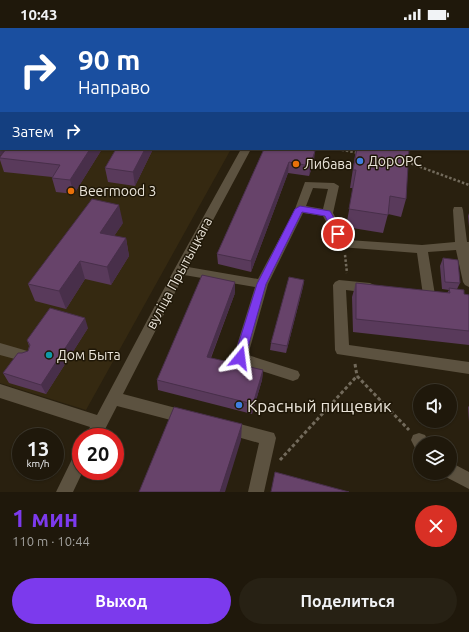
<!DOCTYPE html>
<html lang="ru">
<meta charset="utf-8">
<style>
body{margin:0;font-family:Ubuntu,sans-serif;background:#272114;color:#f1f3f6;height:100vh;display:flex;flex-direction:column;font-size:15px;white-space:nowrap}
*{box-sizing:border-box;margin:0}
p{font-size:13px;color:#a1a09d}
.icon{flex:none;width:22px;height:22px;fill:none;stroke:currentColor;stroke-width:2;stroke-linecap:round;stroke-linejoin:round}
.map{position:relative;height:464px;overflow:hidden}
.details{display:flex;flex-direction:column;background:#1f180b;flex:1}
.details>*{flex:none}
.top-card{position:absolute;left:0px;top:0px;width:469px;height:122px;box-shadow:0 1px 3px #0004,0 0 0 1px #3c372c;background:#1a4fa0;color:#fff;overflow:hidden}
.controls{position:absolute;left:413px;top:356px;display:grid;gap:8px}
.controls a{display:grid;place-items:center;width:44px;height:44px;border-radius:50%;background:#1f180b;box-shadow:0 1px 3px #0004,0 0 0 1px #3c372c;font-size:20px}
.speed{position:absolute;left:12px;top:400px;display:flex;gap:8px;font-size:20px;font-weight:700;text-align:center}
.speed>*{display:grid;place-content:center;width:52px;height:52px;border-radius:50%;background:#1f180b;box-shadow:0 1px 3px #0004,0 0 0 1px #3c372c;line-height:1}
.speed small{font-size:10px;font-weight:400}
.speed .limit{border:6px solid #d22;background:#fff;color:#111}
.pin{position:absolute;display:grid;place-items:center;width:34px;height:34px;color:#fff;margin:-17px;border:2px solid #fff;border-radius:50%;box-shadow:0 1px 4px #0007}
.me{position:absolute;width:44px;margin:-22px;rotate:16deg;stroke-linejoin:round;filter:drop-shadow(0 0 3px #0008)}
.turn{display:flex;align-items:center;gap:14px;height:84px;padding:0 12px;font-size:18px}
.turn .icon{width:52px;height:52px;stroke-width:2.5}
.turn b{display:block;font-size:28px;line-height:34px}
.then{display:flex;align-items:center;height:38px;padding:0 12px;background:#0003;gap:8px;font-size:15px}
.round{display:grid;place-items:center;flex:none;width:42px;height:42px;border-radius:21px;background:#272114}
.summary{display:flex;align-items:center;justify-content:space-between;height:68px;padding:0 12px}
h1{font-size:24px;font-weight:600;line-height:30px;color:#7c3aed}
.button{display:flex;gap:8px;margin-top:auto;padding:8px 12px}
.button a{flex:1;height:46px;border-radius:24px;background:#7c3aed;color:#fff;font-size:16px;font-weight:600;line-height:46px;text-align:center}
.button a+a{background:#272114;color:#f1f3f6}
.status{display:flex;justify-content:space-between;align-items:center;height:28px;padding:0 20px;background:#1f180b;direction:ltr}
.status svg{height:11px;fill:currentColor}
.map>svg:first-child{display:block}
</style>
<div class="status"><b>10:43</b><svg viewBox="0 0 49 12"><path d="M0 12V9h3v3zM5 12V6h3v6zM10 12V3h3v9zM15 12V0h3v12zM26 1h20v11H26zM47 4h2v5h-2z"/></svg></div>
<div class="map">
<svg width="469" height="464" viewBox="0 0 469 464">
<rect width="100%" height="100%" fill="#29200f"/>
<!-- built -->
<path fill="#352911" d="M 0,0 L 469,0 L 469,84 L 468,1 L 1,1 L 1,22 Z
M 0,62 L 1,121 L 231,121 L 86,382 L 0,355 Z"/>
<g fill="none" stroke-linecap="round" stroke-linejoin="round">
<!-- path-far2 -->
<path stroke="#726a5b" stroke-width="1.5" stroke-dasharray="2 1.5" stroke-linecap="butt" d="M 223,0 L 226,1"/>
<!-- path-far1 -->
<path stroke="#726a5b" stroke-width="2.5" stroke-dasharray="2.5 2" stroke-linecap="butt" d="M 337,121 L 359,125
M 407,134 L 469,157
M 345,227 L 347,245"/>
<!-- path -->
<path stroke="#726a5b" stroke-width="3" stroke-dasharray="3.5 2.5" stroke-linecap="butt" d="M 355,336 L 357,348
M 280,432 L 357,348 L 409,402"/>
<!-- minor -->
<path fill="#5c5240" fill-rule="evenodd" d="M 182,0 L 202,0 L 203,1 L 183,1 Z
M 304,0 L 312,0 L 312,1 L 304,1 Z
M 468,27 L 469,27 L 469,31 L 468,31 Z
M 468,115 L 469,115 L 469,121 L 468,121 Z
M 241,121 L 251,121 L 188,239 L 258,251 L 295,181 L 305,154 L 334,155 L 339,158 L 333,185 L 348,212 L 422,217 L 455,214 L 453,182 L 454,179 L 462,179 L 463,182 L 467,214 L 469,214 L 469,259 L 465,257 L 463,254 L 456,222 L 428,224 L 435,267 L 434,270 L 429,272 L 424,270 L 423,267 L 417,225 L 340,219 L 323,188 L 303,185 L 268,256 L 248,327 L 298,343 L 300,347 L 298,351 L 293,353 L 240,336 L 235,334 L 233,330 L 255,259 L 184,247 L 123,366 L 191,384 L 194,389 L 191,394 L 186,396 L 117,378 L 101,409 L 85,409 L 90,399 L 0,370 L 0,356 L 97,387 L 174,242 ZM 313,160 L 328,161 L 323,181 L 306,178 Z
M 339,252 L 370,255 L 374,257 L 376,260 L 374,263 L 370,265 L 346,262 L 349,317 L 469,334 L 469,346 L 337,326 L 335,322 L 333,257 L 335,254 Z
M 0,315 L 31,324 L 33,328 L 31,332 L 26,334 L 0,327 Z
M 225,392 L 274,405 L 276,410 L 264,464 L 248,464 L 259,415 L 220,404 L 217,399 L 220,394 Z
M 419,405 L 425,407 L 429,415 L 420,415 L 420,422 L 415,420 L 411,412 L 413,407 Z
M 81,423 L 81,443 L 83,443 L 73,464 L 56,464 L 75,425 Z
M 450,434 L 469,444 L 469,461 L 444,448 L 443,445 L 450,445 Z"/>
<!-- major -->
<path fill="#6289aa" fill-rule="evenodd" d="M 0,44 L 1,44 L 1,48 L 0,48 Z
M 468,91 L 469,91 L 469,97 L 468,97 Z"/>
</g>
<!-- wall -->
<path fill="#593a5b" d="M 102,121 L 74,166 L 56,164 L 52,150 L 52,149 L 4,144 L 0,132 L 0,129 Z
M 116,121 L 153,121 L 135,158 L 108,154 L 105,140 Z
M 264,121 L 314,133 L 309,148 L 288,145 L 251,244 L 218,236 L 217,226 Z
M 356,121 L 406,171 L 401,189 L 388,186 L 383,205 L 346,199 L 353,160 L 350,160 Z
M 469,185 L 469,199 L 468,188 Z
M 123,195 L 114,208 L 126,210 L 129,228 L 111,257 L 85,251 L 66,281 L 35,273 L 28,256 Z
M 443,230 L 460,255 L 457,261 L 464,266 L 469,267 L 469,317 L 353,304 L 352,269 L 356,255 L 447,265 L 449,262 L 442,261 L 440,238 Z
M 304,252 L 303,259 L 286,325 L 270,322 L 271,315 Z
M 235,265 L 211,330 L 263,342 L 262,352 L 252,386 L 158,362 L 157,352 Z
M 88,300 L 46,366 L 9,355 L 3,345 L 22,325 L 28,323 L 29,318 L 27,312 Z
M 469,378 L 469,394 L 468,379 Z"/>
<!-- shaded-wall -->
<path fill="#482f4a" d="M 1,114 L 1,121 L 6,121 L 0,128 L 0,115 Z
M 90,121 L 102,121 L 74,166 L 70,152 Z
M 145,121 L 153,121 L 135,158 L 133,144 Z
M 315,123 L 314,133 L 309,148 L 310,138 Z
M 289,134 L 288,145 L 251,244 L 251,233 Z
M 119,177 L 123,195 L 104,223 L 100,205 Z
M 126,210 L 129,228 L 111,257 L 107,239 Z
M 80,233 L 85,251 L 66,281 L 59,263 Z
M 304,252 L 303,259 L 286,325 L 287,318 Z
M 235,254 L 235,265 L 207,339 L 207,329 Z
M 85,290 L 88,300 L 46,366 L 41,357 Z
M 263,342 L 262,352 L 252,386 L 253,376 Z
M 242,396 L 241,412 L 225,464 L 220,464 Z"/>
<!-- building -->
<path fill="#67436a" stroke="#482f4a" d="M 436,0 L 469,0 L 469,4 L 468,4 L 468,1 L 436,1 Z
M 0,74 L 1,74 L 1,114 L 0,115 Z
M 6,121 L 90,121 L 70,152 L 52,150 L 60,137 L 0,130 L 0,129 Z
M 116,121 L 145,121 L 133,144 L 105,140 Z
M 264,121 L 306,121 L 315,123 L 310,138 L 289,134 L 251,233 L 217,226 Z
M 357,121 L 409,121 L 406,171 L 390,168 L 388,187 L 349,181 L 356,142 L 353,142 Z
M 92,171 L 119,177 L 100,205 L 126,210 L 107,239 L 80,233 L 59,263 L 28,256 Z
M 443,230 L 458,232 L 460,255 L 445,254 Z
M 202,247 L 235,254 L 207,329 L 263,342 L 253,376 L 157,352 Z
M 289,249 L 304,252 L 287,318 L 271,315 Z
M 356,255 L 450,265 L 449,260 L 464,262 L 464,266 L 469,267 L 469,303 L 356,291 Z
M 50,280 L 85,290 L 41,357 L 3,345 L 18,325 L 22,325 L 28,323 L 30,317 L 27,312 Z
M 174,379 L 242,396 L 220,464 L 139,464 Z
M 275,444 L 349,464 L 271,464 Z"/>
<!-- route -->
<path fill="#7c3aed" stroke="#51269a" d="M 300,178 L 330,183 L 343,206 L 341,208 L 335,208 L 325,188 L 302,184 L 266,256 L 245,330 L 243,333 L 240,335 L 236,333 L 234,330 L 257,256 L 295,181 Z"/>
<!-- markers -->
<g fill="#3f7fe0" stroke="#1f1707" stroke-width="1.5">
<circle cx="360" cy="133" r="4"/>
<circle cx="239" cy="377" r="4"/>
</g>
<g fill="#e8710a" stroke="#1f1707" stroke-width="1.5">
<circle cx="296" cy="136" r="4"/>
<circle cx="71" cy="163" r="4"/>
</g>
<circle fill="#0f9aa8" stroke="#1f1707" stroke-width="1.5" cx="49" cy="327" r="4"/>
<g text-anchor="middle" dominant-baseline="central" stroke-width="3" stroke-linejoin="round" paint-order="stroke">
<!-- poi labels -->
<g font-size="14" fill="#eae4d9" stroke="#1f1707" text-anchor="start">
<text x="368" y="133">ДорОРС</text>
<text x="304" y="136">Либава</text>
<text x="79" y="163">Beermood 3</text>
<text x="57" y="327">Дом Быта</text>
</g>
<!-- street labels -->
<g font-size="14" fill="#eae4d9" stroke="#1f1707">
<text transform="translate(179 245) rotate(-62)">вуліца Прытыцкага</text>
</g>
<!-- near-poi labels -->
<g font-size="17" fill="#eae4d9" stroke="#1f1707" text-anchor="start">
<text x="247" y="377">Красный пищевик</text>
</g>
</g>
</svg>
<div class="controls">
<a><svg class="icon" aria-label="sound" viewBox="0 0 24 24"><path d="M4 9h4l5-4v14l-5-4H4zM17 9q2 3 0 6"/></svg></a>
<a><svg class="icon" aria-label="layers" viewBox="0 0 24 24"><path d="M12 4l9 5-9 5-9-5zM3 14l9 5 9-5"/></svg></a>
</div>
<div class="speed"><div>13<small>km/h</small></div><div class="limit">20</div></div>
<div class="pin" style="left:338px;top:206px;background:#d93025"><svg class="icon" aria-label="arrive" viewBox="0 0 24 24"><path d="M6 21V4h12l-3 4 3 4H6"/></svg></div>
<svg class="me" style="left:240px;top:330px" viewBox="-20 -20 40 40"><path d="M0-17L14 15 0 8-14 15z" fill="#7c3aed" stroke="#fff" stroke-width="4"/></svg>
<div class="top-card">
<div class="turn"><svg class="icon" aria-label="right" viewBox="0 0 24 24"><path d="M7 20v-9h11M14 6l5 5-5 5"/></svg><div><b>90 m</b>Направо</div></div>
<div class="then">Затем<svg class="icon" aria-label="right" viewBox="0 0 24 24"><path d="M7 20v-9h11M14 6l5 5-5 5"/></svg></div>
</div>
</div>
<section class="details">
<div class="summary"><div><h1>1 мин</h1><p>110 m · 10:44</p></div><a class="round" style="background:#d93025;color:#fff"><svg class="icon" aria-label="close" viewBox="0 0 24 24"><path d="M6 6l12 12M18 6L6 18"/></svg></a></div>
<div class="button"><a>Выход</a><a>Поделиться</a></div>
</section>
